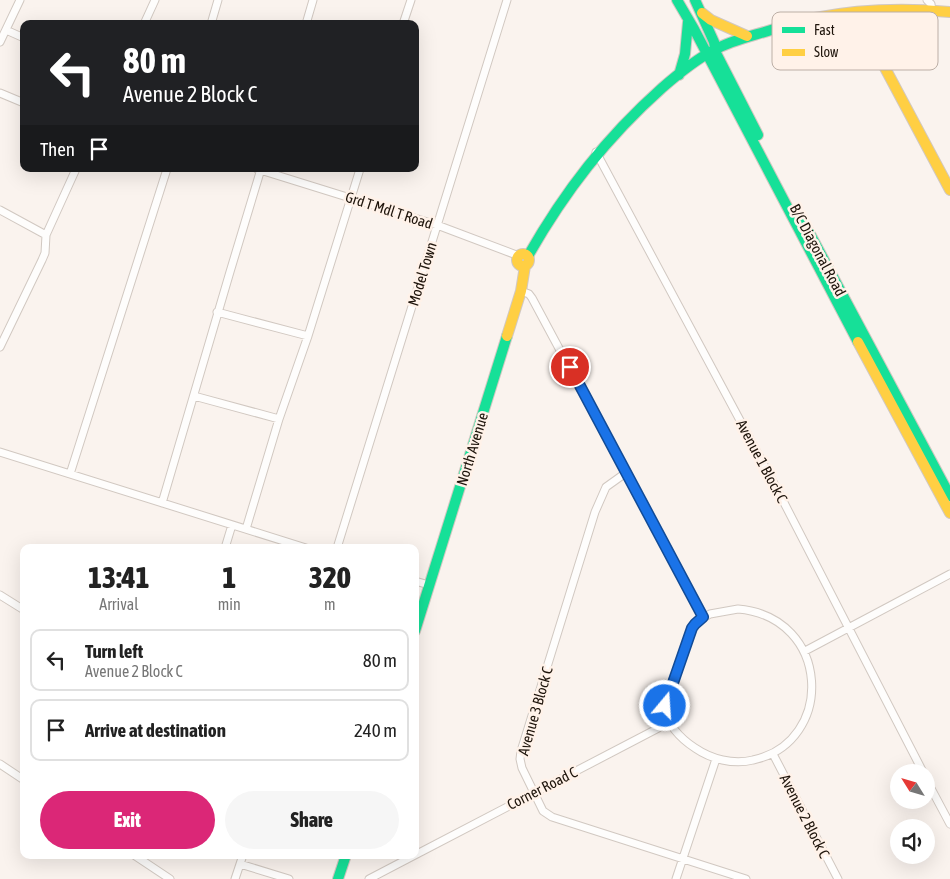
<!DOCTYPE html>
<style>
body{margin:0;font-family:"Asap Condensed",sans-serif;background:#f6f6f6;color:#222;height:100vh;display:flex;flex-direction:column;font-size:19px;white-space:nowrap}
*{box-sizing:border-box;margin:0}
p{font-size:16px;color:#767676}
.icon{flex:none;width:28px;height:28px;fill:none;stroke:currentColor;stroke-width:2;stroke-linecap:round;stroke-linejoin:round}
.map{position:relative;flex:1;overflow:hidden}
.side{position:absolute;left:20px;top:544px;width:399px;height:315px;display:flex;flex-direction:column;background:#fff;border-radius:10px;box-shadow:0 5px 20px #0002}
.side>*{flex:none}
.banner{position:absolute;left:20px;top:20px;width:399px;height:152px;border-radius:10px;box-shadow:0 5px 20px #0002;background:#202124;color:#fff;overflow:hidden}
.needle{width:32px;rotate:307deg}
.controls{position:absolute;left:890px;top:764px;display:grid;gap:10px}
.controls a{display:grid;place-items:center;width:45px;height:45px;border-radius:50%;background:#fff;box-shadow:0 5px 20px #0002;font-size:25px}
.pin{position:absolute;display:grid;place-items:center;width:42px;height:42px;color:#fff;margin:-21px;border:2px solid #fff;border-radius:50%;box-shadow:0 1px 5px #0007}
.me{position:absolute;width:55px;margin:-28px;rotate:18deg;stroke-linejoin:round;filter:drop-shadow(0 0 4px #0008)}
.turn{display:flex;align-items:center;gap:18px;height:105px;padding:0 20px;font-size:22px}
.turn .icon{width:65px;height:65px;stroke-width:2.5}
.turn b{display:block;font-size:35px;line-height:42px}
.then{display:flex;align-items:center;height:48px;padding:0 20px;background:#0003;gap:10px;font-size:19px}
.eta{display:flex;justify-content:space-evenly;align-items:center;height:85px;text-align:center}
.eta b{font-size:30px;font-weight:800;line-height:35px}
.cta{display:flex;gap:10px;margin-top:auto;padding:10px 20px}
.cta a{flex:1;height:58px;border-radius:30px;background:#db2777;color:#fff;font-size:20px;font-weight:800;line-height:58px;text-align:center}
.cta a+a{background:#f6f6f6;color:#222}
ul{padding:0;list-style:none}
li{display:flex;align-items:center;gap:15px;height:62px;margin:0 10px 8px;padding:0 10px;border:2px solid #e0e0e0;border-radius:10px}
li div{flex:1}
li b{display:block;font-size:19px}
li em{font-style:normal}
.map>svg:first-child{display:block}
</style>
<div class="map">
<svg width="950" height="879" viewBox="0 0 950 879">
<rect width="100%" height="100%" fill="#faf3ee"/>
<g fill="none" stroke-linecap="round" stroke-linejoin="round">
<!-- street casing -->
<g stroke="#d1c8c1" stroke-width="9">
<path id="street" d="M 927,0 L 931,4 L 932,11
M 144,24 L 155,0
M 211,24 L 218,0
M 306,24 L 313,0
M 403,24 L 411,0
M 6,30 L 24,38
M 0,42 L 20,0
M 0,93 L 24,103
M 596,152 L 779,493 L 923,772
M 257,169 L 437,225 L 519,256
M 0,210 L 46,235
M 521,291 L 529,294 L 532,298 L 703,617
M 217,312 L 308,336
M 0,347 L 42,260 L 45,253 L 46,235 L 76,169
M 194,396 L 279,419
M 0,452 L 306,548
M 627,472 L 606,487 L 595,512 L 521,751 L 520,759 L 522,768 L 543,811 L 552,817 L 746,879
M 70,474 L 167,169
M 162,503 C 195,391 227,280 261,169
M 246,529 L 279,419 L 308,336 L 360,169
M 225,548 L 232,525
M 337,548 L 507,0
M 415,581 L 429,585
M 0,595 L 24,610
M 738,609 C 831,617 836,742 753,760 C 733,765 711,759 695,748 C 681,739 665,723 665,706 L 695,623 L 710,614 Z
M 805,651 L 950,574
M 773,754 L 838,879
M 0,764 L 24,780
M 926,779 L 950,824
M 134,855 L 170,879
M 415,855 L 670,722
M 240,864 L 289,879
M 235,879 L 243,855
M 369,879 L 415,855
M 676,879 L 716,759"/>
</g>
<!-- fast casing -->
<g stroke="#d1c8c1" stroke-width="12">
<path id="fast" d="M 677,0 L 694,29 L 858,342
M 695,0 L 714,42 L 716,53 L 758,135
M 679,75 L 685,54 L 688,22
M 802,219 L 950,496
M 528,256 C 565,191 606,138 662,88 C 678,74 695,60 714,50 C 732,40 752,36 771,30 C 786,25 800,21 815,18
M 415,631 L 507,336
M 338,879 L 346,855"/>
</g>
<!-- slow casing -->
<g stroke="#d1c8c1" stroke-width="12">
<path id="slow" d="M 860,12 L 860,21 L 950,190
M 702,13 L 711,20 L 747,36
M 815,18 C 860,9 905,8 950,12
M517 260a6 6 0 1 1 12 0a6 6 0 1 1-12 0Z
M 507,336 L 521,291 L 525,266
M 858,342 L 950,513"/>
</g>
<!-- street -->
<use href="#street" stroke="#fefdfc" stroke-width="7"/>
<!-- fast -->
<use href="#fast" stroke="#16e098" stroke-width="10"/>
<!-- slow -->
<use href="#slow" stroke="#ffcf43" stroke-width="10"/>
</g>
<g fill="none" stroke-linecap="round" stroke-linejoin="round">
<!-- route casing -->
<g stroke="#114b97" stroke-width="12">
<path id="route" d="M 570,367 L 703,617 L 695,624 L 692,628 L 665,706"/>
</g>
<!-- route -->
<use href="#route" stroke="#1a73e8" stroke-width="9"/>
</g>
<g text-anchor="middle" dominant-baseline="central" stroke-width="5" stroke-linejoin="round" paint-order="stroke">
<!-- street labels -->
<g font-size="15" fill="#1e140b" stroke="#fff2e9">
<text transform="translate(389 210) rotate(18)">Grd T Mdl T Road</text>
<text transform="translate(818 250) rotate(62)">B/C Diagonal Road</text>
<text transform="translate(422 274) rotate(-73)">Model Town</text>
<text transform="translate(472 449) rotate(-73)">North Avenue</text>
<text transform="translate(762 461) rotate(62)">Avenue 1 Block C</text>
<text transform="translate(535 711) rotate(-74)">Avenue 3 Block C</text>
<text transform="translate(542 788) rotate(-27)">Corner Road C</text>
<text transform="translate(805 816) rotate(63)">Avenue 2 Block C</text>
</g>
</g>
<!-- legend -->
<rect x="772" y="12" width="166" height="58" rx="8" fill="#fff2e9" stroke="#bcafa6" stroke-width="1"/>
<rect x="782" y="27" width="23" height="6" fill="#16e098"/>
<rect x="782" y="49" width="23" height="7" fill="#ffcf43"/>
<g font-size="14" fill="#1e140b">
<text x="814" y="35">Fast</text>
<text x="814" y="57">Slow</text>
</g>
</svg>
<div class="controls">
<a><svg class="needle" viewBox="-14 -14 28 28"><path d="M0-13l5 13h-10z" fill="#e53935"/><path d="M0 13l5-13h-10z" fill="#767676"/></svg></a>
<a><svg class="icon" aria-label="sound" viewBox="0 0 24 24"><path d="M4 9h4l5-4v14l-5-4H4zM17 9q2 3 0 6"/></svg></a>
</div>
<div class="pin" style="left:570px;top:367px;background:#d93025"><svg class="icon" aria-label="arrive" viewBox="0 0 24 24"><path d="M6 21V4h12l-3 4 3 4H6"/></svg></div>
<svg class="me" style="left:665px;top:706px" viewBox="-20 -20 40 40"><circle r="17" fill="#1a73e8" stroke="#fff" stroke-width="3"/><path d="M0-11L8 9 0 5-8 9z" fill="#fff"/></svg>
<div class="banner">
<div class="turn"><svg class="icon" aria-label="left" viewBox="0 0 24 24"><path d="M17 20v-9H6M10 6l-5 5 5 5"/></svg><div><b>80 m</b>Avenue 2 Block C</div></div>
<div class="then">Then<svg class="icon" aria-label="arrive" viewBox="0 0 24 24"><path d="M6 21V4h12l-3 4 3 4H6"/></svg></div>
</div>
<section class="side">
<div class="eta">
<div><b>13:41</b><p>Arrival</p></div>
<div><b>1</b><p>min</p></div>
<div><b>320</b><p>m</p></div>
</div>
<ul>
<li><svg class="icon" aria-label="left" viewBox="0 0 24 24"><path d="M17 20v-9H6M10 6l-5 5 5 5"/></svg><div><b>Turn left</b><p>Avenue 2 Block C</p></div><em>80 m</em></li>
<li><svg class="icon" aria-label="arrive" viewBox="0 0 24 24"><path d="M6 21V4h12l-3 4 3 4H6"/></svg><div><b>Arrive at destination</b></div><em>240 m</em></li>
</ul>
<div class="cta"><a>Exit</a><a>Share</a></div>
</section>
</div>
